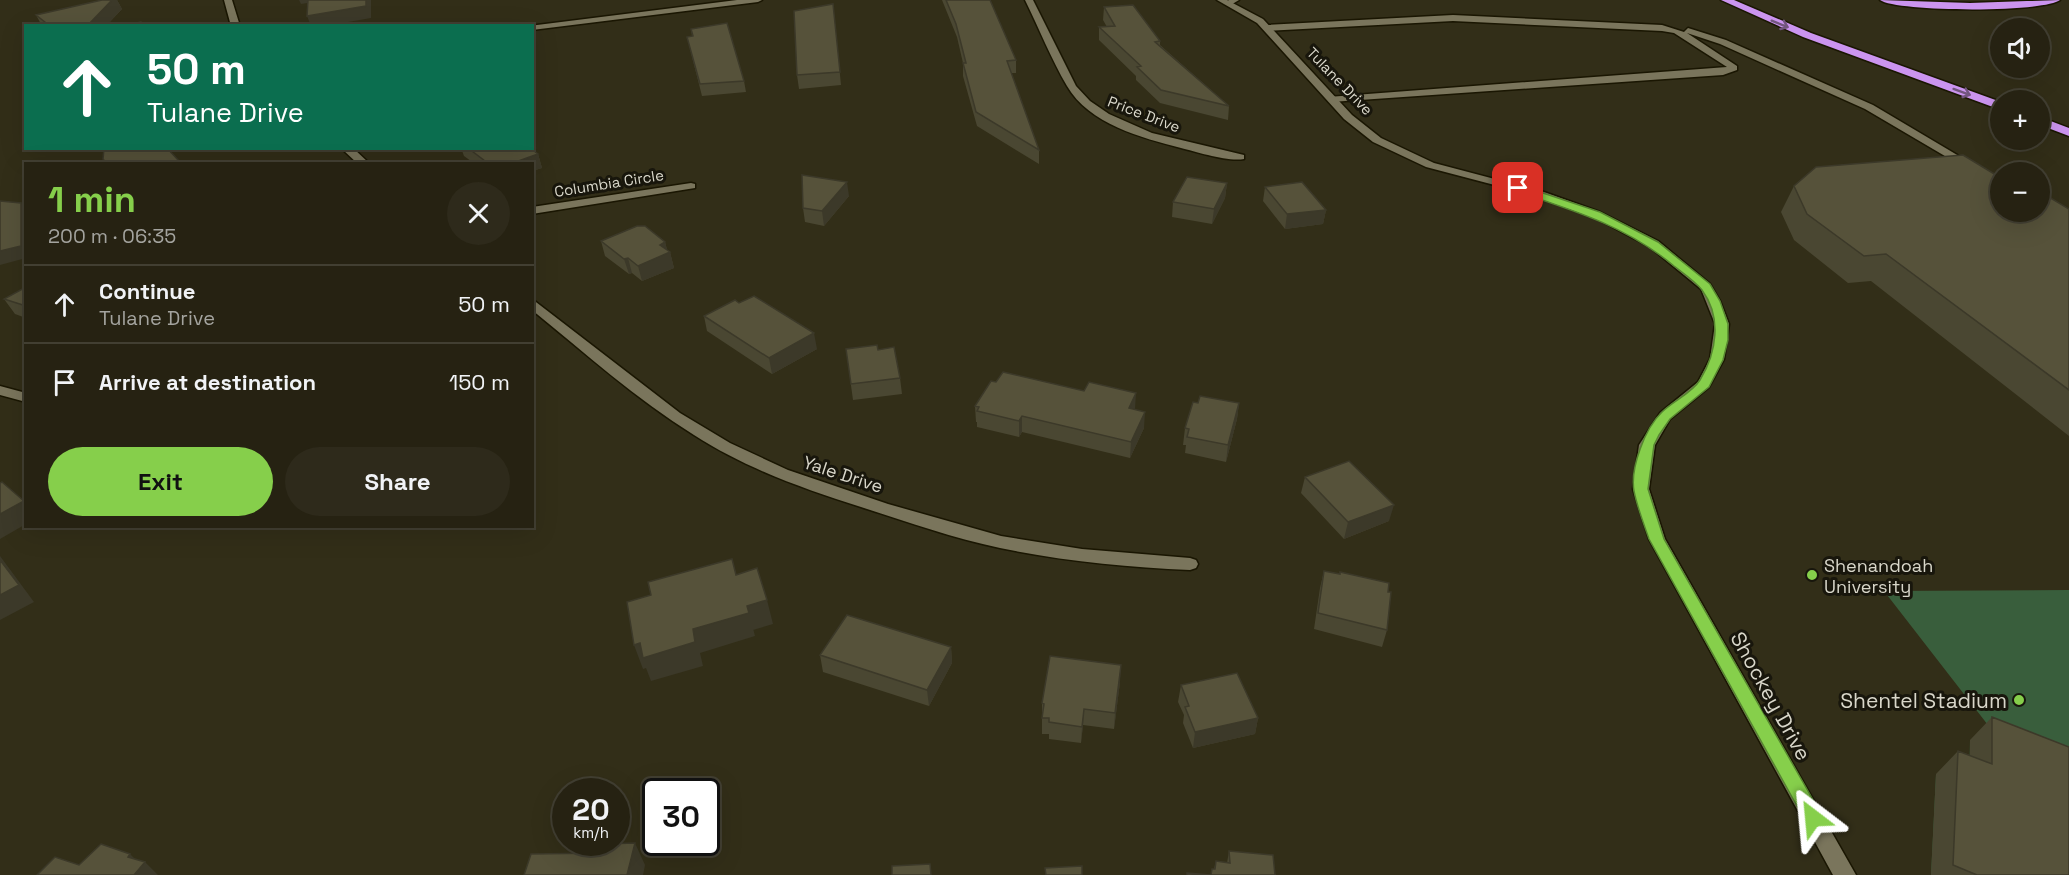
<!DOCTYPE html>
<meta charset="utf-8">
<style>
body{margin:0;font-family:"Space Grotesk",sans-serif;background:#2e2a1b;color:#f1f3f6;height:100vh;display:flex;flex-direction:column;font-size:22px;white-space:nowrap}
*{box-sizing:border-box;margin:0}
p{font-size:20px;color:#a4a49f}
.icon{flex:none;width:33px;height:33px;fill:none;stroke:currentColor;stroke-width:2;stroke-linecap:round;stroke-linejoin:round}
.map{position:relative;flex:1;overflow:hidden}
.side{position:absolute;left:24px;top:162px;width:510px;height:366px;display:flex;flex-direction:column;background:#262212;border-radius:0px;box-shadow:0 6px 24px #0002,0 0 0 2px #423f32}
.side>*{flex:none}
.top-card{position:absolute;left:24px;top:24px;width:510px;height:126px;border-radius:0px;box-shadow:0 6px 24px #0002,0 0 0 2px #423f32;background:#0b6e4f;color:#fff;overflow:hidden}
.fabs{position:absolute;left:1990px;top:18px;display:grid;gap:12px}
.fabs a{display:grid;place-items:center;width:60px;height:60px;border-radius:50%;background:#262212;box-shadow:0 6px 24px #0002,0 0 0 2px #423f32;font-size:30px}
.speed{position:absolute;left:552px;top:778px;display:flex;gap:12px;font-size:30px;font-weight:700;text-align:center}
.speed>*{display:grid;place-content:center;width:78px;height:78px;border-radius:50%;background:#262212;box-shadow:0 6px 24px #0002,0 0 0 2px #423f32;line-height:1}
.speed small{font-size:15px;font-weight:400}
.speed .limit{border:3px solid #111;border-radius:9px;background:#fff;color:#111}
.pin{position:absolute;display:grid;place-items:center;width:51px;height:51px;color:#fff;margin:-26px;border-radius:12px;box-shadow:0 3px 9px #0006}
.me{position:absolute;width:66px;margin:-33px;rotate:331deg;stroke-linejoin:round;filter:drop-shadow(0 0 4px #0008)}
.turn{display:flex;align-items:center;gap:21px;height:126px;padding:0 24px;font-size:27px}
.turn .icon{width:78px;height:78px;stroke-width:2.5}
.turn b{display:block;font-size:42px;line-height:51px}
.round{display:grid;place-items:center;flex:none;width:63px;height:63px;border-radius:32px;background:#2e2a1b}
.headline{display:flex;align-items:center;justify-content:space-between;height:102px;padding:0 24px}
h1{font-size:36px;font-weight:800;line-height:45px;color:#86cf4b}
.button{display:flex;gap:12px;margin-top:auto;padding:12px 24px}
.button a{flex:1;height:69px;border-radius:36px;background:#86cf4b;color:#111;font-size:24px;font-weight:800;line-height:69px;text-align:center}
.button a+a{background:#2e2a1b;color:#f1f3f6}
ul{padding:0;list-style:none}
li{display:flex;align-items:center;gap:18px;height:78px;padding:0 24px;border-top:2px solid #423f32}
li div{flex:1}
li b{display:block;font-size:22px}
li em{font-style:normal}
.map>svg:first-child{display:block}
</style>
<div class="map">
<svg width="2069" height="875" viewBox="0 0 2069 875">
<rect width="100%" height="100%" fill="#322e18"/>
<!-- green -->
<path fill="#395e3c" d="M 2069,590 L 2069,875 L 1931,875 L 1936,774 L 1969,787 L 1970,740 L 1998,738 L 1884,591 Z"/>
<g fill="none" stroke-linecap="round" stroke-linejoin="round">
<!-- lane casing -->
<g stroke="#1a1602" stroke-width="3">
<path id="lane" d="M 1229,0 L 1239,0 L 1229,6 L 1225,3 Z
M 1453,15 L 1662,25 L 1684,32 L 1688,28 L 1726,40 L 1873,105 L 2001,181 L 2001,189 L 1865,109 L 1720,44 L 1687,33 L 1737,66 L 1737,70 L 1723,75 L 1331,102 L 1328,101 L 1328,97 L 1727,67 L 1674,33 L 1662,31 L 1453,21 L 1267,31 L 1263,28 L 1267,25 Z"/>
</g>
<!-- street casing -->
<g stroke="#1a1602" stroke-width="3">
<path id="street" d="M 224,0 L 232,0 L 240,26 L 231,26 Z
M 737,0 L 762,0 L 758,2 L 532,30 L 532,26 L 529,26 Z
M 1025,0 L 1033,0 L 1076,86 L 1090,101 L 1109,114 L 1152,133 L 1244,155 L 1244,159 C 1228,162 1197,152 1181,148 C 1142,138 1089,124 1067,86 C 1051,59 1039,28 1025,0 Z
M 1217,0 L 1227,0 L 1263,19 L 1352,115 L 1381,138 L 1434,163 L 1544,192 L 1600,212 L 1658,241 L 1710,284 L 1720,301 L 1729,324 L 1724,359 L 1709,387 L 1670,419 L 1655,445 L 1649,489 L 1665,539 L 1856,875 L 1833,875 L 1649,539 L 1633,489 L 1639,445 L 1660,413 L 1698,382 L 1710,359 L 1715,324 L 1701,289 L 1650,247 L 1592,216 L 1536,196 L 1426,167 L 1373,142 L 1344,119 L 1257,23 Z
M 341,148 L 353,148 L 370,164 L 358,164 Z
M 691,183 L 695,184 L 695,188 L 532,214 L 532,207 Z
M 532,299 L 680,413 L 730,443 L 788,470 L 888,504 L 1001,536 L 1082,549 L 1190,558 L 1196,560 L 1198,564 L 1196,568 L 1190,570 C 1126,567 1063,561 1000,548 C 953,538 907,522 861,507 C 804,489 745,468 694,435 C 636,399 585,353 532,310 Z
M 0,386 L 26,393 L 26,402 L 0,395 Z"/>
</g>
<!-- highway casing -->
<g stroke="#1a1602" stroke-width="3">
<path id="highway" d="M 1721,0 L 1734,0 L 1811,33 L 2001,102 L 2001,110 L 1803,37 Z
M 1880,0 L 1970,3 L 2060,0 C 2043,13 1896,12 1880,0 Z
M 2040,117 L 2069,128 L 2069,136 L 2040,125 Z"/>
</g>
<!-- lane -->
<use href="#lane" fill="#7a755c" fill-rule="evenodd"/>
<!-- street -->
<use href="#street" fill="#7a755c" fill-rule="evenodd"/>
<!-- highway -->
<use href="#highway" fill="#cb94ef" fill-rule="evenodd"/>
</g>
<!-- wall -->
<path fill="#4a4732" d="M 102,0 L 117,0 L 122,9 L 106,26 L 42,26 L 36,15 Z
M 942,0 L 990,0 L 1016,60 L 1016,73 L 1011,73 L 1039,150 L 1039,164 L 977,126 L 963,76 L 963,63 L 957,37 Z
M 833,4 L 841,85 L 799,89 L 797,75 Z
M 1104,7 L 1160,41 L 1160,45 L 1229,106 L 1228,120 L 1160,103 L 1136,80 L 1136,76 L 1099,40 L 1099,27 L 1107,27 L 1103,20 Z
M 691,29 L 744,81 L 746,92 L 702,96 L 687,37 L 692,36 Z
M 461,148 L 530,148 L 538,154 L 542,168 L 532,171 L 532,164 L 475,164 L 464,156 Z
M 1227,183 L 1225,198 L 1212,224 L 1172,217 L 1173,202 Z
M 1794,186 L 2001,212 L 2069,209 L 2069,436 L 1871,281 L 1848,283 L 1794,240 L 1781,212 Z
M 1265,187 L 1326,210 L 1323,224 L 1285,229 L 1263,201 Z
M 849,196 L 824,226 L 805,222 L 803,208 Z
M 601,241 L 665,242 L 667,250 L 670,252 L 674,268 L 642,281 L 632,273 L 629,274 L 605,256 Z
M 26,287 L 26,318 L 15,314 L 4,299 Z
M 704,316 L 817,349 L 772,374 L 707,331 Z
M 846,349 L 878,350 L 900,378 L 902,394 L 853,400 Z
M 1198,403 L 1239,403 L 1237,419 L 1226,462 L 1185,453 L 1186,445 L 1183,445 L 1185,428 Z
M 975,406 L 1135,410 L 1144,428 L 1130,458 L 1022,432 L 1019,437 L 977,427 L 977,422 L 976,422 Z
M 1305,477 L 1389,521 L 1344,539 L 1301,493 Z
M 1324,571 L 1339,574 L 1340,572 L 1387,630 L 1382,647 L 1314,629 L 1320,588 Z
M 951,647 L 952,663 L 929,706 L 823,672 L 820,655 Z
M 1120,682 L 1114,729 L 1083,725 L 1081,743 L 1049,739 L 1049,734 L 1042,734 L 1042,703 Z
M 1181,685 L 1258,718 L 1255,734 L 1193,748 L 1183,723 L 1184,715 L 1178,702 Z
M 1992,717 L 2069,875 L 1931,875 L 1936,774 L 1958,751 L 1970,755 L 1970,740 Z
M 1229,851 L 1273,855 L 1211,875 L 1212,869 L 1214,869 L 1216,861 L 1227,863 Z"/>
<!-- shaded-wall -->
<path fill="#3c3929" d="M 112,0 L 117,0 L 122,9 L 106,26 L 87,26 Z
M 299,0 L 313,0 L 314,2 L 301,4 Z
M 366,0 L 371,0 L 371,18 L 325,26 L 311,26 L 307,16 Z
M 538,154 L 542,168 L 532,171 L 532,164 L 510,164 Z
M 847,182 L 849,196 L 824,226 L 822,211 Z
M 1227,183 L 1225,198 L 1212,224 L 1214,209 Z
M 21,203 L 26,210 L 26,258 L 0,265 L 0,251 Z
M 1326,210 L 1323,224 L 1285,229 L 1287,214 Z
M 665,242 L 668,253 L 670,252 L 674,268 L 642,281 L 638,266 L 660,245 Z
M 628,258 L 632,273 L 629,274 L 624,259 Z
M 814,333 L 817,349 L 772,374 L 769,358 Z
M 1136,393 L 1135,409 L 1129,408 Z
M 1239,403 L 1237,419 L 1226,462 L 1228,445 Z
M 1145,412 L 1144,428 L 1130,458 L 1131,442 Z
M 1022,416 L 1022,432 L 1019,437 L 1019,421 Z
M 24,501 L 26,503 L 26,524 L 0,539 L 0,514 Z
M 1394,505 L 1389,521 L 1344,539 L 1348,522 Z
M 0,556 L 34,602 L 0,620 Z
M 767,600 L 773,624 L 753,630 L 747,606 Z
M 749,613 L 755,636 L 700,653 L 703,666 L 651,681 L 646,668 L 643,669 L 634,645 Z
M 951,647 L 952,663 L 929,706 L 927,690 Z
M 1121,665 L 1120,682 L 1114,729 L 1115,713 Z
M 1084,709 L 1083,725 L 1081,743 L 1082,727 Z
M 1258,718 L 1255,734 L 1193,748 L 1195,732 Z
M 635,843 L 645,865 L 643,875 L 627,875 Z
M 130,854 L 142,866 L 145,862 L 158,875 L 134,875 L 128,857 Z"/>
<!-- building -->
<path fill="#56523a" stroke="#3c3929" stroke-width="1.5" d="M 102,0 L 112,0 L 87,26 L 50,26 L 36,15 Z
M 308,0 L 366,0 L 366,6 L 307,16 Z
M 946,0 L 990,0 L 1016,60 L 1007,61 L 1039,150 L 976,112 L 963,63 L 966,63 L 956,24 Z
M 833,4 L 840,72 L 797,75 L 794,11 Z
M 1133,5 L 1160,41 L 1155,42 L 1229,106 L 1161,90 L 1137,67 L 1141,66 L 1099,27 L 1115,26 L 1104,7 Z
M 141,22 L 143,26 L 126,26 Z
M 727,23 L 744,81 L 700,84 L 687,37 L 693,36 L 691,29 Z
M 104,148 L 167,148 L 179,161 L 172,164 L 107,164 L 103,159 Z
M 468,148 L 530,148 L 538,154 L 510,164 L 489,164 Z
M 1963,155 L 2001,178 L 2001,212 L 2040,212 L 2040,194 L 2044,194 L 2069,209 L 2069,390 L 1886,254 L 1864,256 L 1807,214 L 1794,186 L 1816,167 Z
M 802,175 L 847,182 L 822,211 L 803,208 Z
M 1187,177 L 1227,183 L 1214,209 L 1173,202 Z
M 1302,182 L 1326,210 L 1287,214 L 1265,187 Z
M 0,201 L 21,203 L 21,246 L 0,251 Z
M 637,226 L 645,226 L 665,242 L 660,245 L 670,252 L 638,266 L 628,258 L 624,259 L 601,241 Z
M 26,287 L 26,306 L 4,299 Z
M 754,296 L 814,333 L 769,358 L 704,316 L 735,300 L 739,303 Z
M 877,345 L 878,350 L 894,347 L 900,378 L 851,384 L 846,349 Z
M 1003,372 L 1084,391 L 1089,382 L 1136,393 L 1129,408 L 1145,412 L 1131,442 L 1022,416 L 1019,421 L 977,411 L 979,407 L 975,406 L 991,381 L 996,382 Z
M 1200,396 L 1239,403 L 1228,445 L 1187,437 L 1189,429 L 1185,428 L 1193,402 L 1198,403 Z
M 1349,461 L 1394,505 L 1348,522 L 1305,477 Z
M 2,482 L 24,501 L 0,514 L 0,483 Z
M 732,559 L 736,575 L 757,568 L 767,600 L 747,606 L 749,613 L 693,629 L 695,642 L 643,658 L 640,643 L 634,645 L 627,602 L 651,595 L 648,582 Z
M 0,560 L 19,585 L 0,595 Z
M 1324,571 L 1340,574 L 1340,572 L 1389,583 L 1388,592 L 1391,592 L 1387,630 L 1318,613 Z
M 847,615 L 951,647 L 927,690 L 820,655 Z
M 1050,656 L 1121,665 L 1115,713 L 1084,709 L 1082,727 L 1049,722 L 1049,718 L 1042,718 L 1044,704 L 1042,703 Z
M 1237,673 L 1258,718 L 1195,732 L 1185,707 L 1189,706 L 1181,685 Z
M 1992,717 L 2069,747 L 2069,875 L 1977,875 L 1953,865 L 1958,751 L 1992,764 Z
M 635,843 L 627,875 L 524,875 L 531,854 L 600,853 L 602,844 Z
M 101,844 L 130,854 L 128,857 L 145,862 L 134,875 L 37,875 L 55,857 L 79,865 Z
M 1229,851 L 1273,855 L 1275,875 L 1276,875 L 1211,875 L 1212,869 L 1215,869 L 1216,861 L 1230,863 Z
M 930,864 L 931,875 L 892,875 L 892,866 Z
M 1082,866 L 1082,875 L 1046,875 L 1045,868 Z
M 1187,873 L 1211,875 L 1187,875 Z"/>
<!-- one-way arrows -->
<defs><path id="oneway-shaft" d="M-6 0H5M1.5-3L5.5 0L1.5 3" fill="none" stroke-width="1.6" stroke-linecap="round" stroke-linejoin="round" transform="scale(1.5)"/></defs>
<g stroke="#72557e">
<use href="#oneway-shaft" transform="translate(1780 24) rotate(22)"/>
<use href="#oneway-shaft" transform="translate(1962 92) rotate(20)"/>
</g>
<!-- route -->
<path fill="#86cf4b" stroke="#578731" stroke-width="1.5" d="M 1515,186 L 1522,186 L 1600,212 L 1658,242 L 1710,284 L 1720,301 L 1728,324 L 1728,340 L 1723,360 L 1709,387 L 1670,419 L 1659,435 L 1654,445 L 1648,489 L 1664,539 L 1820,812 L 1823,818 L 1820,824 L 1813,826 L 1807,824 L 1649,539 C 1644,524 1637,507 1634,491 C 1630,468 1645,428 1662,412 C 1673,401 1692,393 1700,380 C 1717,352 1722,317 1702,290 C 1695,281 1683,273 1674,266 C 1626,226 1573,210 1515,191 Z"/>
<!-- markers -->
<g fill="#86cf4b" stroke="#18160c" stroke-width="2">
<circle cx="1812" cy="575" r="6"/>
<circle cx="2019" cy="700" r="6"/>
</g>
<g text-anchor="middle" dominant-baseline="central" stroke-width="6" stroke-linejoin="round" paint-order="stroke">
<!-- far-street labels -->
<g font-size="15" fill="#d9d7ca" stroke="#18160c">
<text transform="translate(1340 81) rotate(46)">Tulane Drive</text>
<text transform="translate(1144 114) rotate(21)">Price Drive</text>
<text transform="translate(609 183) rotate(-9)">Columbia Circle</text>
</g>
<!-- street labels -->
<g font-size="18" fill="#d9d7ca" stroke="#18160c">
<text transform="translate(843 474) rotate(18)">Yale Drive</text>
</g>
<!-- poi labels -->
<g font-size="18" fill="#d9d7ca" stroke="#18160c" text-anchor="start">
<text x="1824" y="565">Shenandoah<tspan x="1824" dy="21">University</tspan></text>
</g>
<!-- near-street labels -->
<g font-size="21" fill="#d9d7ca" stroke="#18160c">
<text transform="translate(1771 696) rotate(61)">Shockey Drive</text>
</g>
<!-- near-poi labels -->
<g font-size="21" fill="#d9d7ca" stroke="#18160c" text-anchor="end">
<text x="2007" y="700">Shentel Stadium</text>
</g>
</g>
</svg>
<div class="fabs">
<a><svg class="icon" aria-label="sound" viewBox="0 0 24 24"><path d="M4 9h4l5-4v14l-5-4H4zM17 9q2 3 0 6"/></svg></a>
<a>+</a>
<a>−</a>
</div>
<div class="speed"><div>20<small>km/h</small></div><div class="limit">30</div></div>
<div class="pin" style="left:1518px;top:188px;background:#d93025"><svg class="icon" aria-label="arrive" viewBox="0 0 24 24"><path d="M6 21V4h12l-3 4 3 4H6"/></svg></div>
<svg class="me" style="left:1813px;top:818px" viewBox="-20 -20 40 40"><path d="M0-17L14 15 0 8-14 15z" fill="#86cf4b" stroke="#fff" stroke-width="4"/></svg>
<div class="top-card">
<div class="turn"><svg class="icon" aria-label="ahead" viewBox="0 0 24 24"><path d="M12 20V5M6 11l6-6 6 6"/></svg><div><b>50 m</b>Tulane Drive</div></div>
</div>
<section class="side">
<div class="headline"><div><h1>1 min</h1><p>200 m · 06:35</p></div><a class="round"><svg class="icon" aria-label="close" viewBox="0 0 24 24"><path d="M6 6l12 12M18 6L6 18"/></svg></a></div>
<ul>
<li><svg class="icon" aria-label="ahead" viewBox="0 0 24 24"><path d="M12 20V5M6 11l6-6 6 6"/></svg><div><b>Continue</b><p>Tulane Drive</p></div><em>50 m</em></li>
<li><svg class="icon" aria-label="arrive" viewBox="0 0 24 24"><path d="M6 21V4h12l-3 4 3 4H6"/></svg><div><b>Arrive at destination</b></div><em>150 m</em></li>
</ul>
<div class="button"><a>Exit</a><a>Share</a></div>
</section>
</div>
